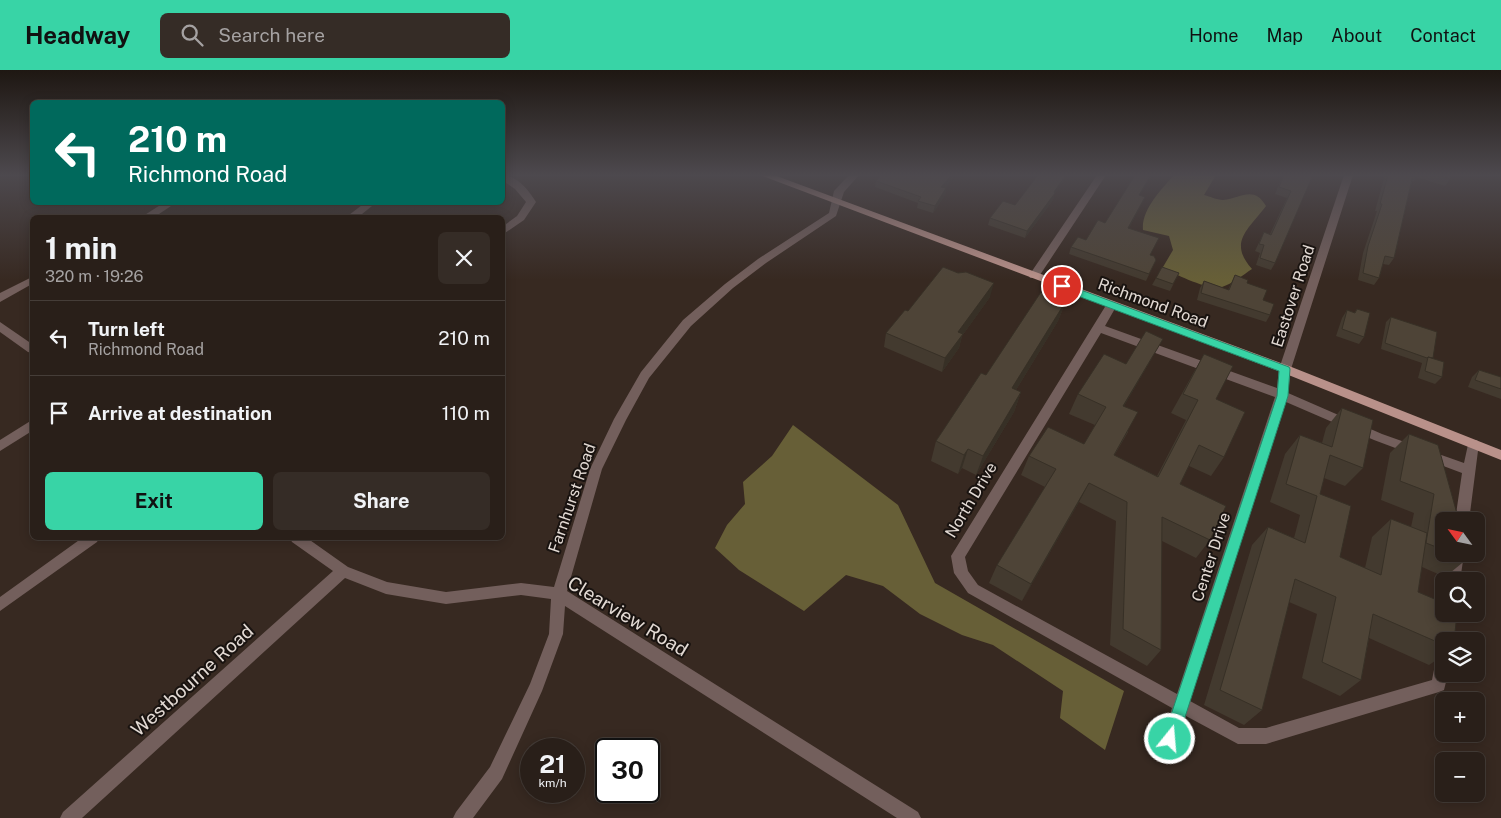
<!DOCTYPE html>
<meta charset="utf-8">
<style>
body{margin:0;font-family:"Public Sans",sans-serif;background:#352c26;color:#f1f3f6;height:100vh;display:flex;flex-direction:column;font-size:19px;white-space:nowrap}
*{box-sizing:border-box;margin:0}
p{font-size:16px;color:#a5a2a2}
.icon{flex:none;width:28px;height:28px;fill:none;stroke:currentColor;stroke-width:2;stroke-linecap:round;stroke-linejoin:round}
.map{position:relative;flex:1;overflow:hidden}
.side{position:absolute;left:30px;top:145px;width:475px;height:325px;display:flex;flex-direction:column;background:#291f19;border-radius:8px;box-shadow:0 2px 12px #0003,0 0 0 1px #453d38}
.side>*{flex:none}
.guide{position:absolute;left:30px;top:30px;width:475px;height:105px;border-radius:8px;box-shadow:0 2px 12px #0003,0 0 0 1px #453d38;background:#00695c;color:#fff;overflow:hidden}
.needle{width:32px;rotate:303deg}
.buttons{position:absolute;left:1435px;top:442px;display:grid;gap:10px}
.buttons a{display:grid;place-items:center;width:50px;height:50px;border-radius:8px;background:#291f19;box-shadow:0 2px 12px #0003,0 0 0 1px #453d38;font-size:25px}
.speed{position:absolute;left:520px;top:668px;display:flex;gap:10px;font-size:25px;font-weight:700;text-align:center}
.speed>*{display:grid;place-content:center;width:65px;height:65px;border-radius:50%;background:#291f19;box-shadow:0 2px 12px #0003,0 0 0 1px #453d38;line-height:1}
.speed small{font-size:12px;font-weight:400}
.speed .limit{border:2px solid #111;border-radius:8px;background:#fff;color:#111}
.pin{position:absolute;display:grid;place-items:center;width:42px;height:42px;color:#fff;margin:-21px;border:2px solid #fff;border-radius:50%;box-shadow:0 1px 5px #0007}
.me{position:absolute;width:55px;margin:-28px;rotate:17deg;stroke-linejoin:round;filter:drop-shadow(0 0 4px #0008)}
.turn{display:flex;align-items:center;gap:18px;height:105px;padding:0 15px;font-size:22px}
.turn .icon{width:65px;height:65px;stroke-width:2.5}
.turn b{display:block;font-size:35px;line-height:42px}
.round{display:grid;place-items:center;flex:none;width:52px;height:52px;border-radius:8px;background:#352c26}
.overview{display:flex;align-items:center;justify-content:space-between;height:85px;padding:0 15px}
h1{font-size:30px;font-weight:700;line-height:38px}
.button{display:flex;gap:10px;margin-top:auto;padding:10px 15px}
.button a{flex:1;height:58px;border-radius:8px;background:#38d4a6;color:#111;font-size:20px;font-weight:700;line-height:58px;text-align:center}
.button a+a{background:#352c26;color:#f1f3f6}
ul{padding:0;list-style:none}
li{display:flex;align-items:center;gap:15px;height:75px;padding:0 15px;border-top:1px solid #453d38}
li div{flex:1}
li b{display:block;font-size:19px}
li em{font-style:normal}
header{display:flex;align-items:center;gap:30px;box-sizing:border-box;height:70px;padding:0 25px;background:#38d4a6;color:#111}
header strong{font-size:24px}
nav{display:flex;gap:28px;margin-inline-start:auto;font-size:18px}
.search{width:350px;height:45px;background:#352c26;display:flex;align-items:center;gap:12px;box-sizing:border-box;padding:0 18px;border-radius:8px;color:#a5a2a2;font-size:19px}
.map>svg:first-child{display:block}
</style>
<header>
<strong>Headway</strong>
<div class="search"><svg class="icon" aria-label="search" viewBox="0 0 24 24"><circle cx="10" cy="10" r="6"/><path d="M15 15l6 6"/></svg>Search here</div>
<nav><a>Home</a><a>Map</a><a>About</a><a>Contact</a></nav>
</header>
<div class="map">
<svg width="1501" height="748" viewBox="0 0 1501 748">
<rect width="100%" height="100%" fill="#372921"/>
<!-- forest -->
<path fill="#675f37" d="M 1174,105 L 1216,105 L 1204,125 C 1209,126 1217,130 1223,130 C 1241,128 1254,115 1266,136 C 1248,160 1228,172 1252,199 C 1243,205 1232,214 1222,217 C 1207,220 1176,205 1163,197 L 1173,180 L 1169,166 L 1143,160 C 1141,140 1161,120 1174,105 Z
M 793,355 L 898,435 L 935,513 L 1124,621 L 1105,680 L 1060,648 L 1063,621 L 993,575 L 962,565 L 920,544 L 883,516 L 846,505 L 804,541 L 739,500 L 715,478 L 727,455 L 745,434 L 743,412 L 772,386 Z"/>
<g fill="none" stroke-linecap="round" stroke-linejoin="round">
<!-- minor -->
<path fill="#735f5c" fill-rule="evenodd" d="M 502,105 C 517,105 529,121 536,132 L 524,150 L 502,165 L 502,157 L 517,146 L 526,132 L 515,119 L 502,110 Z
M 849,105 L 859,105 L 844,122 L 836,146 L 766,193 L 733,218 L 691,256 L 649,308 L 626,350 L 602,399 L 567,521 L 918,742 L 921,748 L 897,748 L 565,536 L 563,564 L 542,621 L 502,709 L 473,748 L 453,748 L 456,742 L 490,697 L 530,614 L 549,564 L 551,529 L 521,525 L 446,534 L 386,524 L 345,508 L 82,748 L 60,748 L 63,742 L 333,501 L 292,472 L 290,468 L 307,468 L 348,497 L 387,512 L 446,522 L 521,513 L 554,517 L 590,399 L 614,349 L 641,302 L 683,250 L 725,214 L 758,189 L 829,143 L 834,121 Z
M 1097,105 L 1106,105 L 1038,208 L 1030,208 L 1029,206 L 1030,204 Z
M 1344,105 L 1353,105 L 1291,299 L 1288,323 L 1382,364 L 1464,393 L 1469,370 L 1477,370 L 1479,373 L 1469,451 L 1455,451 L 1462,403 L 1374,370 L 1286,332 L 1190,631 L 1239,658 L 1266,658 L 1432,610 L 1439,574 L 1444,572 L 1444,604 L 1448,604 L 1444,620 L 1439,622 L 1266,674 L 1238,674 L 1186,646 L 1171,691 L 1165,693 L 1159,691 L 1157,685 L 1172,638 L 968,523 L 954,503 L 951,486 L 1108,232 L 1112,231 L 1117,235 L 1105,256 L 1277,318 L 1279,299 ZM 1101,263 L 1275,327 L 1177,624 L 978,515 L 968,501 L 965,487 Z
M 165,132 L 177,132 L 153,148 L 140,148 Z
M 366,132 L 377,132 L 357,148 L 345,148 Z
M 32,207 L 32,214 L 0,232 L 0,223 Z
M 0,252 L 32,274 L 32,283 L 28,282 L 0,262 Z
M 32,350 L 32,361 L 0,381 L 0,370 Z
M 82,468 L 99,468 L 97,472 L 0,541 L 0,527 Z
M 1450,484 L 1464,484 L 1460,511 L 1446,511 Z"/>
<!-- major -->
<path fill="#b9918a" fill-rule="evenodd" d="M 760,105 L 774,105 L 1289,296 L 1501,380 L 1501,390 L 1281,302 Z"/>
</g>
<!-- wall -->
<path fill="#433a2f" d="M 881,105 L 954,105 L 953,109 L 945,118 L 946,118 L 945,125 L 933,143 L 917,138 L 918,133 L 875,117 L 876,111 Z
M 1283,105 L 1313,105 L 1275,193 L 1271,200 L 1256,195 L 1260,183 L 1255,181 L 1264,162 L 1270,164 L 1287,128 L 1275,124 Z
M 1385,105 L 1451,105 L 1450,109 L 1445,116 L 1416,107 L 1414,111 L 1412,111 L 1394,188 L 1389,195 L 1383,194 L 1379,208 L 1374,215 L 1358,210 L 1363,183 L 1377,141 L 1375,141 Z
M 1054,125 L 1053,130 L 1025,168 L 988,155 L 990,148 L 1015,135 Z
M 1140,125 L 1145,127 L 1129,158 L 1150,185 L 1156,190 L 1146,211 L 1069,184 L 1071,177 L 1086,170 L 1105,153 Z
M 1179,203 L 1170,221 L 1152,215 L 1156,208 Z
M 1235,205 L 1247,213 L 1263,230 L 1270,245 L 1266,252 L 1197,230 L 1200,218 L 1204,211 L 1228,220 Z
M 990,227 L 962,266 L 959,278 L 942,302 L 884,277 L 886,263 L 908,241 Z
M 1066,231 L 1058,251 L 1016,320 L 1021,322 L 1014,342 L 976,405 L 962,398 L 958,404 L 931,391 L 936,371 L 986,305 Z
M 1357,239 L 1364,267 L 1359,274 L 1336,266 L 1342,248 L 1347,240 L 1354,243 Z
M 1391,247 L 1433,288 L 1442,307 L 1435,314 L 1418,308 L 1422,293 L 1381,279 L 1386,252 Z
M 1204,284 L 1216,329 L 1224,387 L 1211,406 L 1189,396 L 1180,414 L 1210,470 L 1196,488 L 1162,471 L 1161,580 L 1147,596 L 1110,575 L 1116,451 L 1079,432 L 1022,531 L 989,513 L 997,495 L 1045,417 L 1021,405 L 1029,386 L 1084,374 L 1095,355 L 1069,344 L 1078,324 L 1126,294 L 1152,288 L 1124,336 L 1128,362 L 1114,386 L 1157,406 L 1186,350 L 1171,343 Z
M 1479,300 L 1501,307 L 1501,329 L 1468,317 L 1472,307 Z
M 1342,338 L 1363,398 L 1345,416 L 1324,408 L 1320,424 L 1340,487 L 1365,498 L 1372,467 L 1391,449 L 1411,457 L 1414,443 L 1381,430 L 1390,383 L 1409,364 L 1438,375 L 1444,451 L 1444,484 L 1468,484 L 1467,489 L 1445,507 L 1422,497 L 1418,522 L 1444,571 L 1444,585 L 1429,595 L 1369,568 L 1361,610 L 1340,626 L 1302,608 L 1317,544 L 1289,532 L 1262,640 L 1244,655 L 1204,635 L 1252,475 L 1268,457 L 1294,468 L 1300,445 L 1270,432 L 1285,384 L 1300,365 L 1322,373 L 1326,358 Z"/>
<!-- shaded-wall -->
<path fill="#373026" d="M 952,105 L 954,105 L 953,109 L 940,124 L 941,117 Z
M 1066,105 L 1068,105 L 1054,125 L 1053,130 L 1025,168 L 1027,161 Z
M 1151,105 L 1152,105 L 1136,132 L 1139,125 Z
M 946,118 L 945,125 L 933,143 L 935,136 Z
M 1145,127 L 1142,134 L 1125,165 L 1128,158 Z
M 994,213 L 990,227 L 962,266 L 959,278 L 942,302 L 945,288 L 958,262 Z
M 1066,231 L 1058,251 L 1005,338 L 1012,318 Z
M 1163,269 L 1152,288 L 1113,355 L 1123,336 Z
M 1021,322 L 1014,342 L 976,405 L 983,386 Z
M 968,379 L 962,398 L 958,404 L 964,385 Z
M 1089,413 L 1079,432 L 1022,531 L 1031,514 Z"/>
<!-- building -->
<path fill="#4e4437" stroke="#373026" d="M 881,105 L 952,105 L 941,117 L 946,118 L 935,136 L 918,131 L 921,127 L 876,111 Z
M 1038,105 L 1066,105 L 1054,122 L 1055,123 L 1027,161 L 990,148 L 1003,131 L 1015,135 Z
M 1135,105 L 1151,105 L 1139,125 L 1145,127 L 1128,158 L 1159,168 L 1150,185 L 1154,186 L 1156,190 L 1149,204 L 1071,177 L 1078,167 L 1086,170 L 1098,150 L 1105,153 Z
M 1284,105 L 1313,105 L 1275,193 L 1260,188 L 1264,175 L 1259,174 L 1264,162 L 1271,165 L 1291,121 L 1279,117 Z
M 1388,105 L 1413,105 L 1394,188 L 1385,186 L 1379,208 L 1363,203 L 1368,176 L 1382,134 L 1380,134 Z
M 1439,105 L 1451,105 L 1450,109 Z
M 943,197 L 958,203 L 966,202 L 994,213 L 958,262 L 963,264 L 945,288 L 886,263 L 905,240 L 908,241 Z
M 1162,197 L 1179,203 L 1173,214 L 1156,208 Z
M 1235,205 L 1248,210 L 1247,213 L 1267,220 L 1263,230 L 1274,234 L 1270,245 L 1201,223 L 1204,211 L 1229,220 Z
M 1041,222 L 1066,231 L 1012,318 L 1021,322 L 983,386 L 968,379 L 964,385 L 936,371 L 981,303 L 986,305 Z
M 1357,239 L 1370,243 L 1364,267 L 1342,259 L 1347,240 L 1355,243 Z
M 1391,247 L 1437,262 L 1433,288 L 1428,287 L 1427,288 L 1385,273 Z
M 1146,261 L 1163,269 L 1123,336 L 1138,342 L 1114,385 L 1158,407 L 1198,330 L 1183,324 L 1204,284 L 1233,296 L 1216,329 L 1245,342 L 1224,387 L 1199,375 L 1180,414 L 1226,436 L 1210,470 L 1162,447 L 1161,580 L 1123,559 L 1127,432 L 1089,413 L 1031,514 L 997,495 L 1056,399 L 1029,386 L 1048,357 L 1084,374 L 1106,337 L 1078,324 L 1104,284 L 1126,294 Z
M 1428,287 L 1444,292 L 1442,307 L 1425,301 Z
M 1479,300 L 1501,307 L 1501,319 L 1475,310 Z
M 1342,338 L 1373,350 L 1363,398 L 1330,385 L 1320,424 L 1351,436 L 1340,487 L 1381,505 L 1391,449 L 1427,463 L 1418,522 L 1444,533 L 1444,544 L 1457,544 L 1454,571 L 1444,571 L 1444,575 L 1373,544 L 1361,610 L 1322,592 L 1336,527 L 1295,509 L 1262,640 L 1220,620 L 1268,457 L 1305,473 L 1317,426 L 1286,414 L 1300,365 L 1332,377 Z
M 1409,364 L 1438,375 L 1459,451 L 1444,451 L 1444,480 L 1426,473 L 1434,424 L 1400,411 Z
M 1454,484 L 1468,484 L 1467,489 Z"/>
<!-- sky -->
<linearGradient id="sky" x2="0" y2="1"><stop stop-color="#1e1712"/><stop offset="0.5" stop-color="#4d494e"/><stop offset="1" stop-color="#4d494e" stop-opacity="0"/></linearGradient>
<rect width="1501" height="210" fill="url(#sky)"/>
<!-- route -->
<path fill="#38d4a6" stroke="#248a6c" d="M 1062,213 L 1289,297 L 1290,299 L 1288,326 L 1178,669 L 1175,674 L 1170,676 L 1165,674 L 1163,669 L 1277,326 L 1279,301 L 1059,219 L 1057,216 Z"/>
<g text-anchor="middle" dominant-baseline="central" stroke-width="4" stroke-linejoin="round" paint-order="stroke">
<!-- street labels -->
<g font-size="16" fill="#e3dad4" stroke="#191310">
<text transform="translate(1293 226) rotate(-72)">Eastover Road</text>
<text transform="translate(1153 233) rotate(20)">Richmond Road</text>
<text transform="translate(572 428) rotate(-71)">Farnhurst Road</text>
<text transform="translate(971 430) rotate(-59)">North Drive</text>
<text transform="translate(1211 487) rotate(-72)">Center Drive</text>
</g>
<!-- near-street labels -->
<g font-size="19" fill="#e3dad4" stroke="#191310">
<text transform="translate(628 546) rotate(31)">Clearview Road</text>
<text transform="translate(192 610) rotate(-42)">Westbourne Road</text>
</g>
</g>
</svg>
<div class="buttons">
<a><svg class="needle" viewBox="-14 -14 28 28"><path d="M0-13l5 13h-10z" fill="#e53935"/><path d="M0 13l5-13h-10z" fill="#a5a2a2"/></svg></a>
<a><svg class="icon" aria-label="search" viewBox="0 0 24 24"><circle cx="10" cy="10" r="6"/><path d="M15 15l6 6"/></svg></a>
<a><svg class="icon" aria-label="layers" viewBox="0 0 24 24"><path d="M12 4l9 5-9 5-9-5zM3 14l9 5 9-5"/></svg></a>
<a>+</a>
<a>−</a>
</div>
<div class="speed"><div>21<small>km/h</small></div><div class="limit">30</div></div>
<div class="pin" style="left:1062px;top:216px;background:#d93025"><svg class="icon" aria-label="arrive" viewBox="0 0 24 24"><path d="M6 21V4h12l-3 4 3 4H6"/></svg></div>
<svg class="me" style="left:1170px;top:669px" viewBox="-20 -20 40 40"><circle r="17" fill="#38d4a6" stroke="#fff" stroke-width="3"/><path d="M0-11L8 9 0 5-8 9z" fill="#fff"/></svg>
<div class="guide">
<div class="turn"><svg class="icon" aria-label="left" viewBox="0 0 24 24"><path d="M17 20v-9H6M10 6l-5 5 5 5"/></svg><div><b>210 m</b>Richmond Road</div></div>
</div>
<section class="side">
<div class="overview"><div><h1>1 min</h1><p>320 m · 19:26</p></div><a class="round"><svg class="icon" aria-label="close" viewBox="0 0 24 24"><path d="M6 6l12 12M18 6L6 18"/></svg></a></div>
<ul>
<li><svg class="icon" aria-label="left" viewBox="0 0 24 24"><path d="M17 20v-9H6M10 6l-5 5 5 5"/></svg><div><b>Turn left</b><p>Richmond Road</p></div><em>210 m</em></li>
<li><svg class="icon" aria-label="arrive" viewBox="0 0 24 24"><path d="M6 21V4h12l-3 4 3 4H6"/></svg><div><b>Arrive at destination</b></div><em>110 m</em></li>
</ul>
<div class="button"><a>Exit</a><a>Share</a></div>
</section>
</div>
